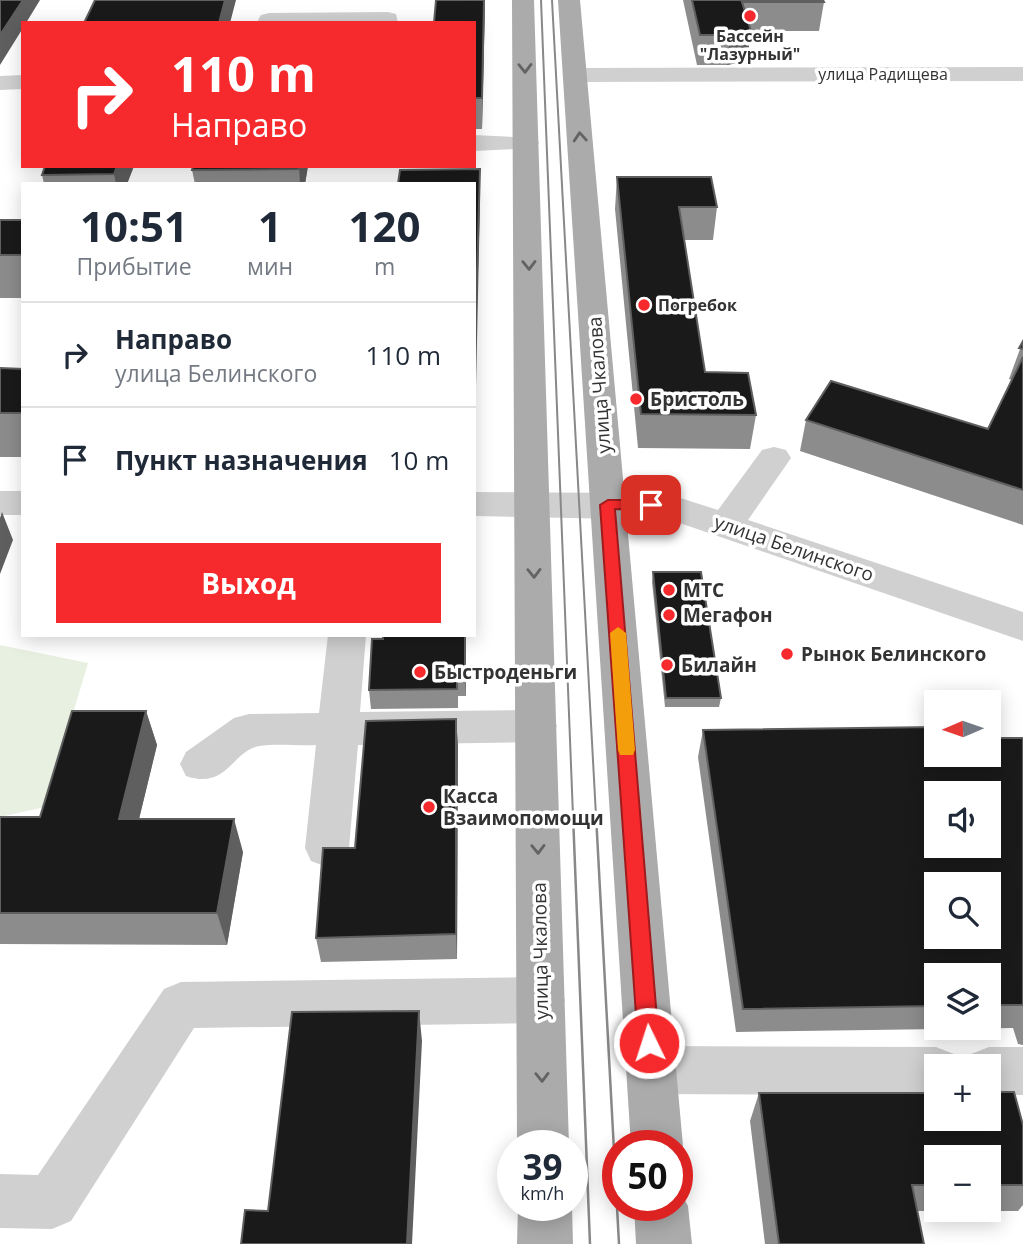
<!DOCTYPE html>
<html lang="ru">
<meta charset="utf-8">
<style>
body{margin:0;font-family:"Open Sans",sans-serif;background:#f6f6f7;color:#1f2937;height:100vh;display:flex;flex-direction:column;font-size:26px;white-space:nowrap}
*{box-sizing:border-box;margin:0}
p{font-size:23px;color:#747a83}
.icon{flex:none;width:38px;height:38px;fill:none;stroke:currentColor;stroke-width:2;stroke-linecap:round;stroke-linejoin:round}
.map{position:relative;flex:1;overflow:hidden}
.panel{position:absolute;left:21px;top:182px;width:455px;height:455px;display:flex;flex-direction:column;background:#fff;border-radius:0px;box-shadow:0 4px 18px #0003}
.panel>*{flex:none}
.banner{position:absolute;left:21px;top:21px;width:455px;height:147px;border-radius:0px;box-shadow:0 4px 18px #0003;background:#f6292c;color:#fff;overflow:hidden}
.needle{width:46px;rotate:268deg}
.controls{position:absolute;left:924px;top:690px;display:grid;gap:14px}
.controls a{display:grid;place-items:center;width:77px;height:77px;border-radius:0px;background:#fff;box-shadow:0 4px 18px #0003;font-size:35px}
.speed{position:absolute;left:497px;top:1130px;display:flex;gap:14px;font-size:35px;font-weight:700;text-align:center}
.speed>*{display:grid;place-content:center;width:91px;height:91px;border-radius:50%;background:#fff;box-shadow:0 4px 18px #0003;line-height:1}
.speed small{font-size:18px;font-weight:400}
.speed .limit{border:10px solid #d22;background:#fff;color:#111}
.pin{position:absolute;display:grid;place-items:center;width:60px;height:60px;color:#fff;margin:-30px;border-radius:14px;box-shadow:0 4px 10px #0006}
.me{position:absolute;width:77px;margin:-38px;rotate:356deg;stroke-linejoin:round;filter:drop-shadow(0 0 5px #0008)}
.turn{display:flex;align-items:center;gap:24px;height:147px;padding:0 35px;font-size:32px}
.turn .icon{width:91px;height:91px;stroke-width:2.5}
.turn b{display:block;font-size:49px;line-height:60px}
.eta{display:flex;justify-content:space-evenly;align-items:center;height:119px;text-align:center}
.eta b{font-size:42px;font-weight:700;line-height:49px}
.primary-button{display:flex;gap:14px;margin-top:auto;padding:14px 35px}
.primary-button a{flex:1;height:80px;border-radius:0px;background:#f6292c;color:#fff;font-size:28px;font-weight:700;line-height:80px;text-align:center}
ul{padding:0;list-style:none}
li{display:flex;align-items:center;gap:21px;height:105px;padding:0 35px;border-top:2px solid #e0e1e3}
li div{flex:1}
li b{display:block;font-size:26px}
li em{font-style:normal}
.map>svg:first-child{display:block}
</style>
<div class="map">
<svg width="1023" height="1244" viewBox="0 0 1023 1244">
<rect width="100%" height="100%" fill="#fff"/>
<!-- green -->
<path fill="#e8f0e1" d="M 0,645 L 88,663 L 45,807 L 0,817 Z"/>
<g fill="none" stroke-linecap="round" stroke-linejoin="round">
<!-- minor -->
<path fill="#d0d0d0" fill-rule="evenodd" d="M 388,12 L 396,14 L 398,23 L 260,23 L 258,20 L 261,15 L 269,13 Z
M 1023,67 L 1023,81 L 575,82 L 567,80 L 563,75 L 567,70 L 575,68 Z
M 23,75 L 23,89 L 0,90 L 0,76 Z
M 474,135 L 535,138 L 539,143 L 535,148 L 474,151 Z
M 774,447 L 786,450 L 791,458 L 748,520 L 1023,612 L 1023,641 L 671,520 L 474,516 L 474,492 L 634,493 L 674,496 L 718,510 L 762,450 Z
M 0,491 L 23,491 L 23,515 L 0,515 Z
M 328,635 L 366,635 L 360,712 L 536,710 L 551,715 L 557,726 L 551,737 L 536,742 L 358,745 L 349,848 L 343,861 L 327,867 L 311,861 L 305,848 L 316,745 C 298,746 277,743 259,746 C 231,752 227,790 186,776 L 180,764 L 186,752 L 234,718 L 249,714 L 319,713 Z
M 541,977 L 558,984 L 565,1000 L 558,1016 L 541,1023 L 194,1028 L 71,1221 L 52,1229 L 0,1228 L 0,1174 L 38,1175 L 164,989 L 181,982 Z
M 651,1046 L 936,1047 L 954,1054 L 959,1066 L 936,1066 L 936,1095 L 651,1094 L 633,1087 L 626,1070 L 633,1053 Z
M 989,1047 L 1023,1047 L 1023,1095 L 989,1095 L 989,1066 L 966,1066 L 971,1054 Z"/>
<!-- major -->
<path fill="#ababab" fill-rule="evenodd" d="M 512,0 L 534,0 L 569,1146 L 517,1146 Z
M 558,0 L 580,0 L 683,1146 L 677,1161 L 677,1146 L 631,1146 Z
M 677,1186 L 688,1206 L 692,1244 L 636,1244 L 634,1206 L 677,1206 Z
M 518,1206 L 572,1206 L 573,1244 L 517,1244 Z"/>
<!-- tram-far1 -->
<path stroke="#888" stroke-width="2" d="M 541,0 L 573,816
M 552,0 L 596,816"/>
<!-- tram -->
<path stroke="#888" stroke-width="2.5" d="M 573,815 L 590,1244
M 596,815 L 619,1244"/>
</g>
<!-- wall -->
<path fill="#8c8c8c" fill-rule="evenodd" d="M 485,0 L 482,129 L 474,129 L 474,23 Z
M 683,0 L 823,0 L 824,2 L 819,31 L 751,31 L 747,61 L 727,65 L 697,65 Z
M 134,166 L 127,184 L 44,184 L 42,175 Z
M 193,166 L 308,166 L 305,184 L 195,184 L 192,170 Z
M 617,177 L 717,207 L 713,240 L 684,240 L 705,372 L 756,415 L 750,449 L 638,448 L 615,209 Z
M 0,220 L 23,220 L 23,298 L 0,298 Z
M 1023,341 L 1023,525 L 800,451 L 806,420 L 988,429 L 1012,380 L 1009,379 Z
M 0,368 L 23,369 L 23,457 L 0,457 Z
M 653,572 L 721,698 L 719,707 L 665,707 L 652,582 Z
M 383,635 L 466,635 L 466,696 L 458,696 L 458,708 L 371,709 L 369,690 Z
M 146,711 L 157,745 L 139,819 L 243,852 L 227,945 L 0,944 L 0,817 L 40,817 Z
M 456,719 L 458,746 L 457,959 L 321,962 L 316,938 L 355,848 Z
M 703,730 L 936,754 L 1023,738 L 1023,1045 L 1018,1044 L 1013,1028 L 736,1032 L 698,757 ZM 936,975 L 989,975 L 989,1027 L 936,1027 Z
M 759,1093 L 1023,1125 L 1023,1205 L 1018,1211 L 917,1211 L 924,1244 L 765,1244 L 750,1121 ZM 936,1157 L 989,1157 L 989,1209 L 936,1209 Z"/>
<!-- shaded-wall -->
<path fill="#5f5f5f" d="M 23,0 L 40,0 L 26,23 L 23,23 L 23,28 L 0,65 L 0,35 Z
M 225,0 L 236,0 L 230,23 L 219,23 Z
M 484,0 L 485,0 L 482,129 L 482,98 Z
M 751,31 L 747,61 L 727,65 L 730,35 Z
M 117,166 L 134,166 L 127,184 L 116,184 L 114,174 Z
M 299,166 L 308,166 L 305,184 L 300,184 Z
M 480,169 L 480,202 L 475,433 L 474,377 Z
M 2,512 L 13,540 L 0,574 L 0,518 Z
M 465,635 L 466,635 L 466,696 L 465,677 Z
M 146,711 L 157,745 L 131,852 L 119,819 Z
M 456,719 L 458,746 L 457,959 L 456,934 Z
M 234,819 L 243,852 L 227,945 L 217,913 Z
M 419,1011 L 422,1041 L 412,1244 L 407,1244 Z"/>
<!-- building -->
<path fill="#1a1a1a" stroke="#5f5f5f" stroke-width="2" fill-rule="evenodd" d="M 0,0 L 23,0 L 0,35 Z
M 95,0 L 225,0 L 219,23 L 84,23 Z
M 436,0 L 484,0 L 482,98 L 474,98 L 474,23 L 434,23 Z
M 692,0 L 823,0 L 824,2 L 742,2 L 751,31 L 730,35 L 700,35 Z
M 45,166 L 117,166 L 114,174 L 42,175 Z
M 193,166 L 299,166 L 298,169 L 192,170 Z
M 480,169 L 474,377 L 474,184 L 398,184 L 400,170 Z
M 617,177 L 711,177 L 717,207 L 679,207 L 705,372 L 748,373 L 756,415 L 641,414 Z
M 0,220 L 23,220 L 23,255 L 0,255 Z
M 1023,341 L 1023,349 L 1019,348 Z
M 1023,357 L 1023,490 L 806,420 L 831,381 L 988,429 Z
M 0,368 L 23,369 L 23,413 L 0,413 Z
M 653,572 L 701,572 L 721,698 L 666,698 Z
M 383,635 L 465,635 L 465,677 L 457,677 L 457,689 L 369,690 L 372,639 L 383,639 Z
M 72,711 L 146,711 L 119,819 L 234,819 L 217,913 L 0,913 L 0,817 L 40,817 Z
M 456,719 L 456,934 L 316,938 L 323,848 L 355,848 L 366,721 Z
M 936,727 L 936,754 L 989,754 L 989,738 L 1023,738 L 1023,1005 L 989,1005 L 989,975 L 936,975 L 936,1006 L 743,1009 L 703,730 ZM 936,793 L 989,793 L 989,845 L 936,845 ZM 936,884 L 989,884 L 989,936 L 936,936 Z
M 419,1011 L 407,1244 L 241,1244 L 245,1210 L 268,1211 L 292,1012 Z
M 989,1092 L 1014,1092 L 1023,1125 L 1023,1185 L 989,1185 L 989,1157 L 936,1157 L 936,1185 L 912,1185 L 924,1244 L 779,1244 L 759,1093 L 936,1093 L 936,1118 L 989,1118 Z"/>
<!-- one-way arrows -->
<defs><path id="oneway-chevron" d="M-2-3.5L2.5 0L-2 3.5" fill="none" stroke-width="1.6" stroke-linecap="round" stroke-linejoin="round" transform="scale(1.75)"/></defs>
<g stroke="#636363">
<use href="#oneway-chevron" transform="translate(525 68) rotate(89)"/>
<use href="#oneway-chevron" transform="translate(580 137) rotate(-94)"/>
<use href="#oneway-chevron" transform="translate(529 265) rotate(89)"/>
<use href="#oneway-chevron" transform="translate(534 573) rotate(89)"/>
<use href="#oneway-chevron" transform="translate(538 849) rotate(89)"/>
<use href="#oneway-chevron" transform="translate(542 1077) rotate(89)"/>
</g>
<!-- route -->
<path fill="#f6292c" stroke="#a01b1d" stroke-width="2" d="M 608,500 L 651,500 L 658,505 L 651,510 L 615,509 L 659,1043 L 656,1050 L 649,1052 L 641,1050 L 638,1043 L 600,505 Z"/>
<!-- slow -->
<path fill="#f59e0b" d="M 618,627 L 626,633 L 635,750 L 633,755 L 620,755 L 618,750 L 610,633 Z"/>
<!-- markers -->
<g fill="#f6292c" stroke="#fff" stroke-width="2.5">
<circle cx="750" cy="16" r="7"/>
<circle cx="644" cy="305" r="7"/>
<circle cx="636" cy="399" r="7"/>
<circle cx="669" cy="590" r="7"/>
<circle cx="669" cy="615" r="7"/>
<circle cx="787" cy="654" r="7"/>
<circle cx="667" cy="665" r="7"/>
<circle cx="420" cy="672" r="7"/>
<circle cx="429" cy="807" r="7"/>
</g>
<g text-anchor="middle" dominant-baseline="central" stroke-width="7" stroke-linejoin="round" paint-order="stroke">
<!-- far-poi labels -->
<g font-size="16" font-weight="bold" fill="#333" stroke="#fff">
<text x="750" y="36">Бассейн<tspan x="750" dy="18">"Лазурный"</tspan></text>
<text x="658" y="305" text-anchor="start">Погребок</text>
</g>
<!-- far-street labels -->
<g font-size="16" fill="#333" stroke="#fff">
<text x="883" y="74">улица Радищева</text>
</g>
<!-- street labels -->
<g font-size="19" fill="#333" stroke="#fff">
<text transform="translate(599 385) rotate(-94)">улица Чкалова</text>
<text transform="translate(794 548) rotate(19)">улица Белинского</text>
<text transform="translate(540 951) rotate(-91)">улица Чкалова</text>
</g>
<!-- poi labels -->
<g font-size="19" font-weight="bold" fill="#333" stroke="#fff" text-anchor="start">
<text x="650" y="399">Бристоль</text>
<text x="683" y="590">МТС</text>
<text x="683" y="615">Мегафон</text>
<text x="801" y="654">Рынок Белинского</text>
<text x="681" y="665">Билайн</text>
<text x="434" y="672">Быстроденьги</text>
<text x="443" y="796">Касса<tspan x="443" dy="22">Взаимопомощи</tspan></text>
</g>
</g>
</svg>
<div class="controls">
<a><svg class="needle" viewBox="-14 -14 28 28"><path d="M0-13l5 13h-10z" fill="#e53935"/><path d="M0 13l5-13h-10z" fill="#747a83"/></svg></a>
<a><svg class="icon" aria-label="sound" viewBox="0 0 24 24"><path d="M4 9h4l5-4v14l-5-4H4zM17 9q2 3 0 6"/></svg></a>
<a><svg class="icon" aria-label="search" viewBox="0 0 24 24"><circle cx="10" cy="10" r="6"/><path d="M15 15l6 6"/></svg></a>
<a><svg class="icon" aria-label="layers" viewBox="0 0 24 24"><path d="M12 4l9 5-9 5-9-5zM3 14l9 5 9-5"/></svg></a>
<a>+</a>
<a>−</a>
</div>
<div class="speed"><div>39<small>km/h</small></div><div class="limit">50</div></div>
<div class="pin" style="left:651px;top:505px;background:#d93025"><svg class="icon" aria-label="arrive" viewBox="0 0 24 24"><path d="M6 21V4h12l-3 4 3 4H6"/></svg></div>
<svg class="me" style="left:649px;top:1043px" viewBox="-20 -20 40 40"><circle r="17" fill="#f6292c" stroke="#fff" stroke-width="3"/><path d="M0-11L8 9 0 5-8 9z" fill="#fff"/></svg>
<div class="banner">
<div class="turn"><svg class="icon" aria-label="right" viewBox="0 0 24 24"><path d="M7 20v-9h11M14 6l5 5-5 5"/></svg><div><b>110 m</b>Направо</div></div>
</div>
<section class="panel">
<div class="eta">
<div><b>10:51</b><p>Прибытие</p></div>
<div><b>1</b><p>мин</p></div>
<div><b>120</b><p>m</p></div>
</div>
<ul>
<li><svg class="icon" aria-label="right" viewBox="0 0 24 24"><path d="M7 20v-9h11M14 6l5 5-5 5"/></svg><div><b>Направо</b><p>улица Белинского</p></div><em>110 m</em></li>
<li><svg class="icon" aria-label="arrive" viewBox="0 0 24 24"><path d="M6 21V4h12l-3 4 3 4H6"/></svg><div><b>Пункт назначения</b></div><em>10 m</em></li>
</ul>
<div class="primary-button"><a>Выход</a></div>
</section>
</div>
